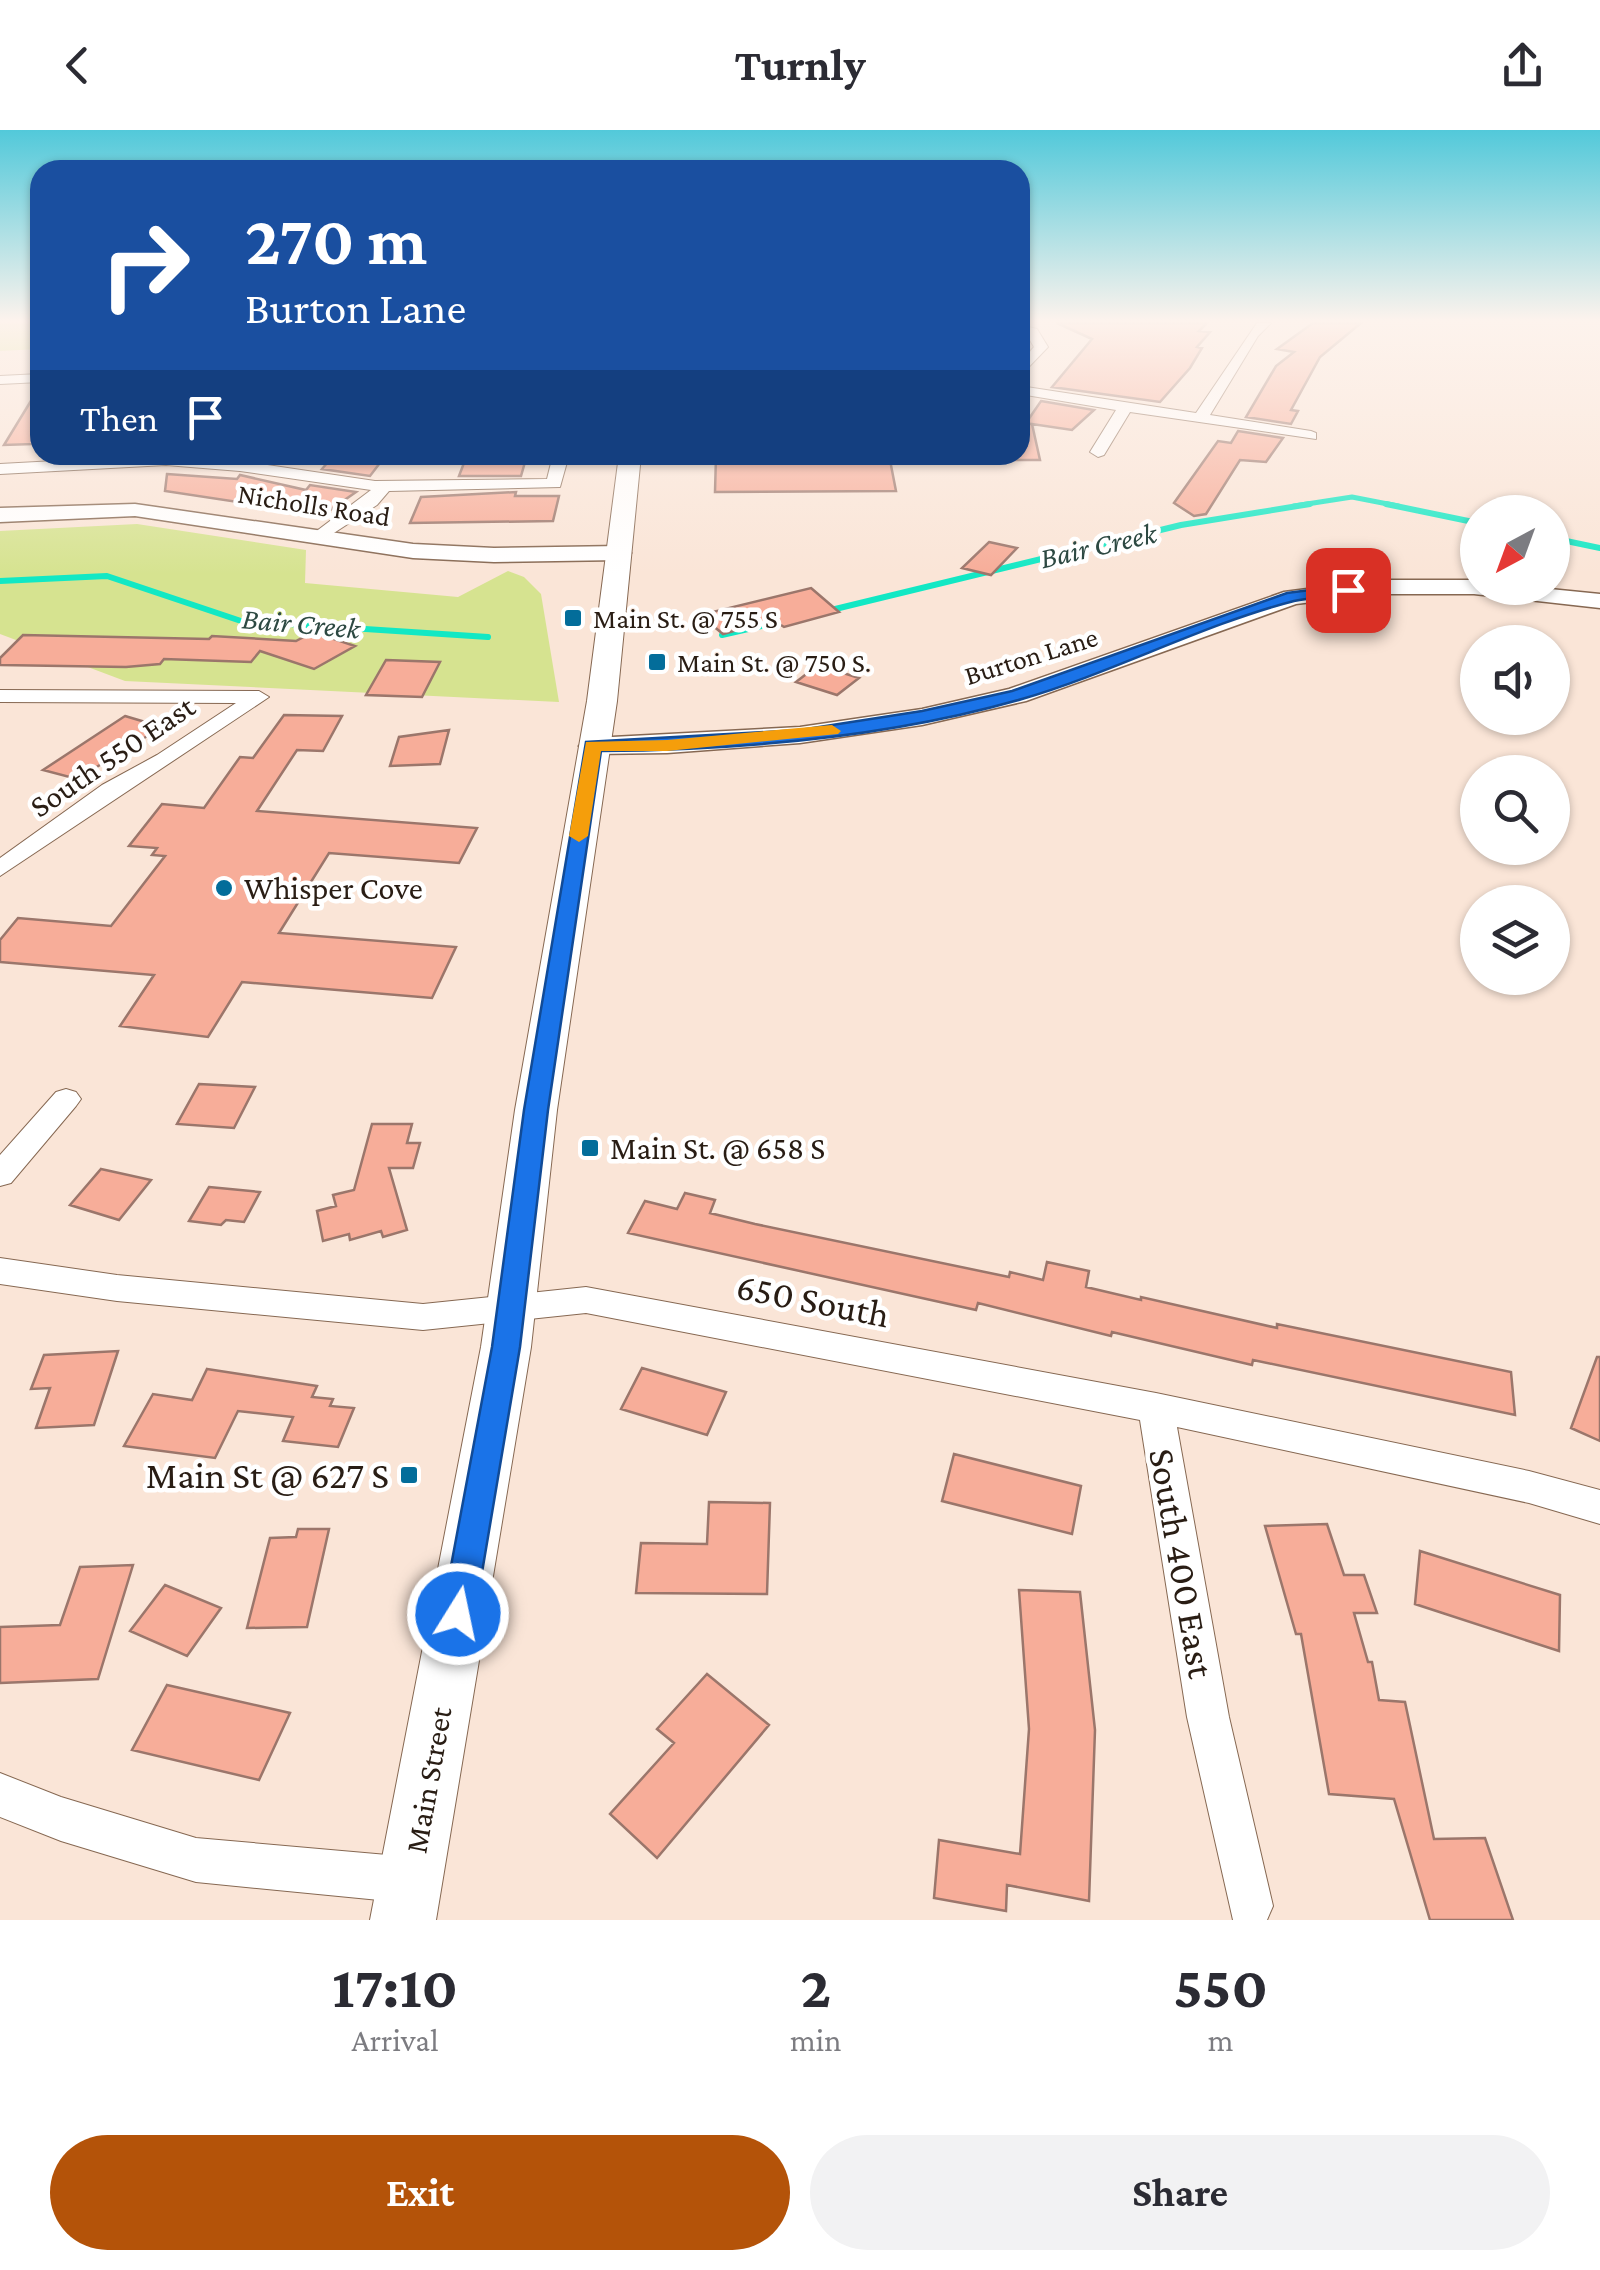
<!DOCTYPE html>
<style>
body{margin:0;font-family:"Crimson Pro",serif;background:#f2f2f3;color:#2b2b33;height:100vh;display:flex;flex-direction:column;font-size:38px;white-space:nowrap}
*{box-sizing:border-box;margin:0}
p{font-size:32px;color:#7c7c81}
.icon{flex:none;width:55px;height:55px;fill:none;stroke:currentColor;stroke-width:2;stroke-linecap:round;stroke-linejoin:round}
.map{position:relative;height:1790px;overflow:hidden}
.panel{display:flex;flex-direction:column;background:#fff;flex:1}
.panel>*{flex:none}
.top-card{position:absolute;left:30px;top:30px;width:1000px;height:305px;border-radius:30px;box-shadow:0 2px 8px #0004;background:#1a4fa0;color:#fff;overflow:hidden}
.needle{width:65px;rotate:221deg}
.controls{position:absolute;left:1460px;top:365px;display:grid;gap:20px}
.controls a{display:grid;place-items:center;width:110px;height:110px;border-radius:50%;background:#fff;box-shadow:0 2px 8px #0004;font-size:50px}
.pin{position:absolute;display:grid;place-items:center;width:85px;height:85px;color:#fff;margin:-42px;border-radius:20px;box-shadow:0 5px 15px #0006}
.me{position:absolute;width:110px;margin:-55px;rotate:10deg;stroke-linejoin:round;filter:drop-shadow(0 0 8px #0008)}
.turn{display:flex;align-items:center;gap:35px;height:210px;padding:0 50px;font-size:45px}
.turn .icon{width:130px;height:130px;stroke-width:2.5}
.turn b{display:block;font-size:70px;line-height:85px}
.then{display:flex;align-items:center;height:95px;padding:0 50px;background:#0003;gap:20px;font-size:38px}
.eta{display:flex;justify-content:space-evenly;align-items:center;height:170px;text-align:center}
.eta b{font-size:60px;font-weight:700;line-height:70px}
.cta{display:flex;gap:20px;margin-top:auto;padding:20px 50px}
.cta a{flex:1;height:115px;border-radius:60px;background:#b45309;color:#fff;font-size:40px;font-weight:700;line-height:115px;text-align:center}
.cta a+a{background:#f2f2f3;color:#2b2b33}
header{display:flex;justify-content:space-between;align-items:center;height:130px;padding:0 50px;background:#fff;font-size:45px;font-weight:700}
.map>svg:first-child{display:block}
</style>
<header><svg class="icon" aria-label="back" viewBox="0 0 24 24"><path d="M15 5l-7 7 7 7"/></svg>Turnly<svg class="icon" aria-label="share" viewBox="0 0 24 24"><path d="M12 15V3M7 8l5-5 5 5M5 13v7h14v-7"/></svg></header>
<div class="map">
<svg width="1600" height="1790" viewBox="0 0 1600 1790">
<rect width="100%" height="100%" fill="#fae5d7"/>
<!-- green -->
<path fill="#d6e390" d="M 0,193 L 40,193 L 40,219 L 0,221 Z
M 137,394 L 306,420 L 305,453 L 458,467 L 508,441 L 524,447 L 541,464 L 559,572 L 125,551 L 0,504 L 0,401 Z"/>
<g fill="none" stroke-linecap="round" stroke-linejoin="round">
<!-- stream-far1 -->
<path stroke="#12e8c4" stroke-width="5" d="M 1294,376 L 1352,367 L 1398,376"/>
<!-- stream -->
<path stroke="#12e8c4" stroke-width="6" d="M 1386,374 L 1478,393
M 1552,408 L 1600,418
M 0,451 L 107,446 L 241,491 L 488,507
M 827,481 L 1181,395 L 1310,374
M 722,505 L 788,490"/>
</g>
<!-- building -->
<path fill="#f7ad99" stroke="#9b766b" stroke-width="2.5" d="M 1057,193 L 1207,193 L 1199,201 L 1210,202 L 1197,217 L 1202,218 L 1190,238 L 1160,272 L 1052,257 L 1092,209 Z
M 1313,193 L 1361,193 L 1320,227 L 1291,280 L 1298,281 L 1291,294 L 1246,287 L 1276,236 L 1294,222 L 1277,219 Z
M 40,256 L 40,301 L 33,314 L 4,315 Z
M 1041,271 L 1094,280 L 1072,300 L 1032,294 L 1040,330 L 1010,330 L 1009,325 L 1020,325 L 1020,302 L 1030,294 L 1026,293 Z
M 1238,301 L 1283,308 L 1266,332 L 1240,330 L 1206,384 L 1194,386 L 1174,373 L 1218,311 L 1231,313 Z
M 334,325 L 386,325 L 370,346 L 322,339 Z
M 467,325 L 527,325 L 521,346 L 459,346 Z
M 889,325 L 896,361 L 715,362 L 716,326 Z
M 167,344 L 237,349 L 240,345 L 306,360 L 310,355 L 356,362 L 323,385 L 165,361 Z
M 516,362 L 515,366 L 559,366 L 553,391 L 410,393 L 421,367 Z
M 989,412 L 1017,418 L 991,445 L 962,438 Z
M 811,458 L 839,482 L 784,497 L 773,490 L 723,504 L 700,485 Z
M 313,502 L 355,516 L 314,539 L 260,521 L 251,532 L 164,529 L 160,534 L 126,537 L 0,535 L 0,528 L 23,505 L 209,509 L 212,506 L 296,511 Z
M 386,530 L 440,532 L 422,567 L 366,565 Z
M 818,535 L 859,548 L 837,565 L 796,552 Z
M 284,585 L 342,586 L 323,621 L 297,620 L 257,681 L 477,698 L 459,733 L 329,723 L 279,803 L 456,817 L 432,868 L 242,852 L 208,907 L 120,896 L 154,845 L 0,832 L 0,810 L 18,788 L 111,796 L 165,726 L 152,725 L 157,718 L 129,716 L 162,674 L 204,678 L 240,627 L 253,628 Z
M 125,586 L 162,597 L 77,649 L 43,640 Z
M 449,600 L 440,634 L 390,636 L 399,607 Z
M 199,954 L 255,957 L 234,998 L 177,994 Z
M 372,994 L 412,994 L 407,1013 L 420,1013 L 413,1038 L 389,1038 L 407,1100 L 383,1107 L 381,1101 L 350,1110 L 349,1104 L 323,1111 L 317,1081 L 336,1076 L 333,1065 L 354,1060 Z
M 101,1039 L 151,1050 L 119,1090 L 70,1075 Z
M 209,1057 L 260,1062 L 244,1092 L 226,1090 L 221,1095 L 189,1091 Z
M 685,1063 L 715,1070 L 710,1083 L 755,1094 L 1009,1147 L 1010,1142 L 1043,1150 L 1047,1132 L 1089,1141 L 1086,1157 L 1141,1170 L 1141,1167 L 1277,1198 L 1277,1194 L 1511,1242 L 1515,1285 L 1253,1230 L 1252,1235 L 1112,1202 L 1111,1206 L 978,1173 L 976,1180 L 628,1103 L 645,1071 L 677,1079 Z
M 118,1221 L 94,1295 L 36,1298 L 50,1258 L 31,1259 L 44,1225 Z
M 1597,1227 L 1600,1227 L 1600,1311 L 1571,1298 Z
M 642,1238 L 726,1262 L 707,1305 L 621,1279 Z
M 207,1239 L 317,1256 L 312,1267 L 333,1269 L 330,1276 L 354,1278 L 338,1317 L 283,1311 L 293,1287 L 238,1281 L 215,1328 L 124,1316 L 153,1264 L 192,1270 Z
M 954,1324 L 1081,1356 L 1072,1404 L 942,1371 Z
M 709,1372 L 770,1373 L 767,1464 L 636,1463 L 641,1413 L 707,1414 Z
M 1327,1394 L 1344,1445 L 1364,1445 L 1377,1483 L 1354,1483 L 1368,1532 L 1372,1532 L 1379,1570 L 1405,1572 L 1434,1709 L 1485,1708 L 1513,1790 L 1430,1790 L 1394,1669 L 1329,1664 L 1301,1504 L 1296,1504 L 1265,1396 Z
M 298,1399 L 329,1399 L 307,1497 L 247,1498 L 270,1408 L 296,1407 Z
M 1420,1421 L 1560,1465 L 1559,1521 L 1415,1474 Z
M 133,1435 L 98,1549 L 0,1553 L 0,1497 L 60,1495 L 80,1437 Z
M 165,1455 L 221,1478 L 187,1526 L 130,1501 Z
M 1019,1460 L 1080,1462 L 1095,1600 L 1089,1771 L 1007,1755 L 1006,1781 L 934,1768 L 939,1710 L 1020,1724 L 1029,1599 Z
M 707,1544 L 769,1595 L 657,1728 L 610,1684 L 674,1613 L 657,1599 Z
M 167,1555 L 290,1583 L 259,1650 L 132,1620 Z"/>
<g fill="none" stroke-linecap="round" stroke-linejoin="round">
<!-- minor casing -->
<g stroke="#866852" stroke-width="2">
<path id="minor" d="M 1257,193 L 1271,193 L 1258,206 L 1210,285 L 1311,301 L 1316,303 L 1316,309 L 1130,282 L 1104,325 L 1098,327 L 1090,322 L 1116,280 L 1020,264 L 1020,256 L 1196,283 Z
M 1020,195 L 1037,199 L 1048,217 L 1020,246 L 1020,233 L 1034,217 L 1027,205 L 1020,203 Z
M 40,244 L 40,252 L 0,254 L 0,246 Z
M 166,325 L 240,331 L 375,351 L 547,349 L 553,325 L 569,325 L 560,357 L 389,361 L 377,375 L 320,412 L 314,411 L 314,403 L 371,360 L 240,341 L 166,335 L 0,344 L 0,334 Z
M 0,560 L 259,561 L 269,567 L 0,746 L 0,728 L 102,655 L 157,625 L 236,573 L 0,572 Z
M 66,959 L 76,962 L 81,969 L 76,976 L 11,1053 L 0,1056 L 0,1025 L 56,962 Z
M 0,1128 L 117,1145 L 423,1174 L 586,1157 L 1156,1263 L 1529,1341 L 1600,1360 L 1600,1394 L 1529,1373 L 1177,1297 L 1229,1587 L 1273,1776 L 1267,1790 L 1233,1790 L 1187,1587 L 1140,1290 L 586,1183 L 423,1200 L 117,1171 L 0,1154 Z
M 0,1643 L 61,1667 L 196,1708 L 410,1727 L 426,1734 L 433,1750 L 426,1766 L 410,1773 L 196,1752 L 61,1711 L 0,1687 Z"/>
</g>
<!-- tertiary casing -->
<g stroke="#866852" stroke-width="3">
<path id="tertiary" d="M 135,374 L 413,414 L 494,418 L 620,416 L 631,423 L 620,430 L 494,432 L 413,428 L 135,386 L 0,392 L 0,378 Z
M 1377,450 L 1478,450 L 1478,458 L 1540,458 L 1600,464 L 1600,478 L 1474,464 L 1377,464 L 1296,474 L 1026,571 L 922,595 L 800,613 L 667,623 L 593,624 L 579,616 L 593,608 L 800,597 L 922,579 L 1009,559 L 1284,462 Z"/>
</g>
<!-- secondary casing -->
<g stroke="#866852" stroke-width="2">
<path id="secondary" d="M 619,325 L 641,325 L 617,571 L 557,980 L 531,1217 L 436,1790 L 370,1790 L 481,1217 L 515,980 L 587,571 Z"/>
</g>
<!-- minor -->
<use href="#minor" fill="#fff" fill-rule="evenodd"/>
<!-- tertiary -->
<use href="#tertiary" fill="#fff" fill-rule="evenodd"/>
<!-- secondary -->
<use href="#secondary" fill="#fff" fill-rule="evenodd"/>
</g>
<!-- sky -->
<linearGradient id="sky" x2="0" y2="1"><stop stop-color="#52c9da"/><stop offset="0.43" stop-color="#fdf3ed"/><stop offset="1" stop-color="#fdf3ed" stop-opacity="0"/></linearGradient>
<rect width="1600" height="444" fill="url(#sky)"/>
<!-- route -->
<path fill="#1a73e8" stroke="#114b97" stroke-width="2.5" d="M 1348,455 L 1354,457 L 1354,463 C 1334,467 1313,467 1294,471 C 1204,494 1112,543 1022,569 C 887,608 741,620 601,621 L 548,980 L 520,1217 L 475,1484 L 470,1495 L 458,1499 L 447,1495 L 442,1484 L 492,1217 L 524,980 L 586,612 L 800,600 L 922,581 L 1012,561 L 1287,463 Z"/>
<!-- slow -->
<path fill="#f59e0b" d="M 832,595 L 841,601 L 838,604 L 667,621 L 601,621 L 588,706 L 579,712 L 569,706 L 586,612 L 667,610 Z"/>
<!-- markers -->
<g fill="#036d9a" stroke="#fff" stroke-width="4">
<rect x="563" y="478" width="20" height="20" rx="5"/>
<rect x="647" y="522" width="20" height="20" rx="5"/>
<circle cx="224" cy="758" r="10"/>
<rect x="580" y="1008" width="20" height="20" rx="5"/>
<rect x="399" y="1335" width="20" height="20" rx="5"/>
</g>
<g text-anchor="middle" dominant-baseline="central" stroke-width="9" stroke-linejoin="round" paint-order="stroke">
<!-- far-street labels -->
<g font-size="28" fill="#291d14" stroke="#fff">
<text transform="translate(314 375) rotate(9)">Nicholls Road</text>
<text transform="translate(1031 526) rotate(-17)">Burton Lane</text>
</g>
<!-- far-poi labels -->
<g font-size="28" fill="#291d14" stroke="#fff" text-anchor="start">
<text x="593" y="488">Main St. @ 755 S</text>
<text x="677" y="532">Main St. @ 750 S.</text>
</g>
<!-- far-water labels -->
<g font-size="30" font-style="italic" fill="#2d4942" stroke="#fff">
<text transform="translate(1098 415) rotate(-13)">Bair Creek</text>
<text transform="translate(301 493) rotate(5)">Bair Creek</text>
</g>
<!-- street labels -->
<g font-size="32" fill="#291d14" stroke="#fff">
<text transform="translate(112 626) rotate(-34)">South 550 East</text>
<text transform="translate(428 1650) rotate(-80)">Main Street</text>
</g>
<!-- poi labels -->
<g font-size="32" fill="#291d14" stroke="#fff" text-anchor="start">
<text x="244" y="758">Whisper Cove</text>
<text x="610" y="1018">Main St. @ 658 S</text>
</g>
<!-- near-street labels -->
<g font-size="38" fill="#291d14" stroke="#fff">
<text transform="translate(813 1170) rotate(11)">650 South</text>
<text transform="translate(1182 1433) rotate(80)">South 400 East</text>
</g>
<!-- near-poi labels -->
<g font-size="38" fill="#291d14" stroke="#fff" text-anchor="end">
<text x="389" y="1345">Main St @ 627 S</text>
</g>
</g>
</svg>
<div class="controls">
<a><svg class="needle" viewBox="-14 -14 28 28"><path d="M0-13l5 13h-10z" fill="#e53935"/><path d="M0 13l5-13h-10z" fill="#7c7c81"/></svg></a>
<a><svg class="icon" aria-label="sound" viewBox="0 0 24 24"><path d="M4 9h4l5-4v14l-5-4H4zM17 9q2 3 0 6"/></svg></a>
<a><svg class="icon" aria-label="search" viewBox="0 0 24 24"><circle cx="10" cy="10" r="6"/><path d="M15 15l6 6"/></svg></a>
<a><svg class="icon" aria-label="layers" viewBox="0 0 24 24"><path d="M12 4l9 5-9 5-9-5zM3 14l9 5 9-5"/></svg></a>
</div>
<div class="pin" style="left:1348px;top:460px;background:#d93025"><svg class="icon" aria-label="arrive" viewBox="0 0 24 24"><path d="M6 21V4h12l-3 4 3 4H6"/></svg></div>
<svg class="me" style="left:458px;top:1484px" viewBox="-20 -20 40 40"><circle r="17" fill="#1a73e8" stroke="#fff" stroke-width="3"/><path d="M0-11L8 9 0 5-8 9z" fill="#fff"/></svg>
<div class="top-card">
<div class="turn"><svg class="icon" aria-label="right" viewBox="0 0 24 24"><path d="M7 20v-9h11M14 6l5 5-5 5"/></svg><div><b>270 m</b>Burton Lane</div></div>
<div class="then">Then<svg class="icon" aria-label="arrive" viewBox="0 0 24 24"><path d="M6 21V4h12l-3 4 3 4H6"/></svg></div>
</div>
</div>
<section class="panel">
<div class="eta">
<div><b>17:10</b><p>Arrival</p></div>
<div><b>2</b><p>min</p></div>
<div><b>550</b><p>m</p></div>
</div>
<div class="cta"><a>Exit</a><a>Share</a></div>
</section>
